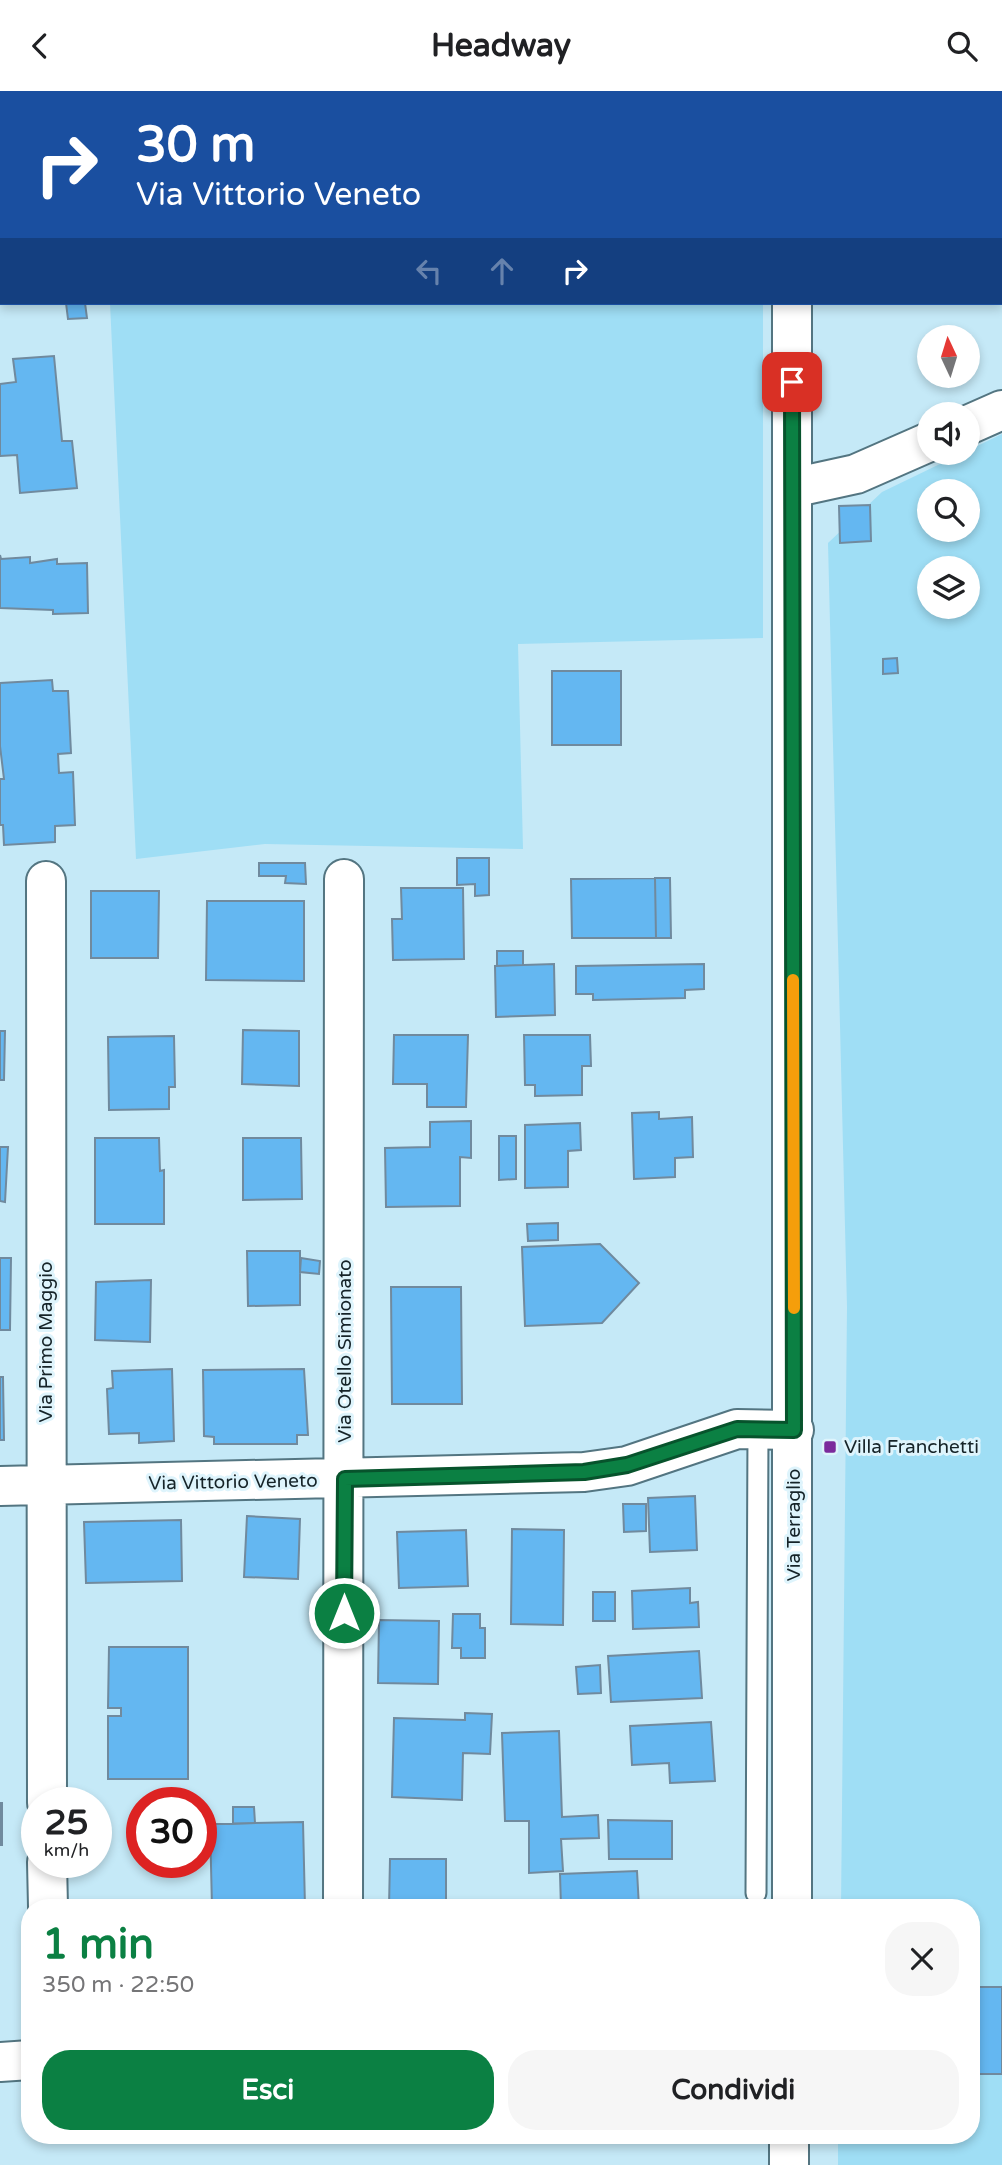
<!DOCTYPE html>
<html lang="it">
<meta charset="utf-8">
<style>
body{margin:0;font-family:"Varela Round",sans-serif;background:#f6f6f6;color:#202124;height:100vh;display:flex;flex-direction:column;font-size:26px;white-space:nowrap}
*{box-sizing:border-box;margin:0}
p{font-size:23px;color:#757577}
.icon{flex:none;width:38px;height:38px;fill:none;stroke:currentColor;stroke-width:2;stroke-linecap:round;stroke-linejoin:round}
.map{position:relative;flex:1;overflow:hidden}
.drawer{position:absolute;left:21px;top:1808px;width:959px;height:245px;display:flex;flex-direction:column;background:#fff;border-radius:28px;box-shadow:0 4px 10px #0003}
.drawer>*{flex:none}
.guide{position:absolute;left:0px;top:0px;width:1003px;height:214px;box-shadow:0 4px 10px #0003;background:#1a4fa0;color:#fff;overflow:hidden}
.needle{width:46px;rotate:356deg}
.fabs{position:absolute;left:917px;top:234px;display:grid;gap:14px}
.fabs a{display:grid;place-items:center;width:63px;height:63px;border-radius:50%;background:#fff;box-shadow:0 4px 10px #0003;font-size:35px}
.speed{position:absolute;left:21px;top:1696px;display:flex;gap:14px;font-size:35px;font-weight:700;text-align:center}
.speed>*{display:grid;place-content:center;width:91px;height:91px;border-radius:50%;background:#fff;box-shadow:0 4px 10px #0003;line-height:1}
.speed small{font-size:18px;font-weight:400}
.speed .limit{border:10px solid #d22;background:#fff;color:#111}
.pin{position:absolute;display:grid;place-items:center;width:60px;height:60px;color:#fff;margin:-30px;border-radius:14px;box-shadow:0 4px 10px #0006}
.me{position:absolute;width:77px;margin:-38px;rotate:0deg;stroke-linejoin:round;filter:drop-shadow(0 0 5px #0008)}
.turn{display:flex;align-items:center;gap:24px;height:147px;padding:0 21px;font-size:32px}
.turn .icon{width:91px;height:91px;stroke-width:2.5}
.turn b{display:block;font-size:49px;line-height:60px}
.lanes{display:flex;align-items:center;height:66px;padding:0 21px;background:#0003;justify-content:center;gap:35px;direction:ltr}
.lanes .off{opacity:.35}
.round{display:grid;place-items:center;flex:none;width:74px;height:74px;border-radius:28px;background:#f6f6f6}
.overview{display:flex;align-items:center;justify-content:space-between;height:119px;padding:0 21px}
h1{font-size:42px;font-weight:700;line-height:52px;color:#0b8043}
.button{display:flex;gap:14px;margin-top:auto;padding:14px 21px}
.button a{flex:1;height:80px;border-radius:28px;background:#0b8043;color:#fff;font-size:28px;font-weight:700;line-height:80px;text-align:center}
.button a+a{background:#f6f6f6;color:#202124}
header{display:flex;justify-content:space-between;align-items:center;height:91px;padding:0 21px;background:#fff;font-size:32px;font-weight:700}
.map>svg:first-child{display:block}
</style>
<header><svg class="icon" aria-label="back" viewBox="0 0 24 24"><path d="M15 5l-7 7 7 7"/></svg>Headway<svg class="icon" aria-label="search" viewBox="0 0 24 24"><circle cx="10" cy="10" r="6"/><path d="M15 15l6 6"/></svg></header>
<div class="map">
<svg width="1002" height="2074" viewBox="0 0 1002 2074">
<rect width="100%" height="100%" fill="#c5e9f7"/>
<!-- green -->
<path fill="#9fdef5" fill-rule="evenodd" d="M 204,0 L 689,0 L 231,2 Z
M 110,212 L 763,212 L 763,547 L 518,553 L 523,758 L 265,753 L 136,768 Z
M 1002,343 L 1002,2074 L 838,2074 L 838,2044 L 971,2044 L 971,1816 L 841,1816 L 847,1216 L 828,452 L 882,401 ZM 929,401 L 968,401 L 968,439 L 929,439 ZM 929,478 L 968,478 L 968,516 L 929,516 Z"/>
<!-- building -->
<path fill="#64b7f1" stroke="#708a9e" stroke-width="2" d="M 1002,48 L 1002,188 L 1001,188 L 1001,48 Z
M 0,66 L 2,66 L 2,144 L 0,144 Z
M 66,212 L 85,212 L 87,227 L 68,228 Z
M 54,265 L 62,350 L 72,350 L 77,397 L 20,402 L 17,364 L 0,365 L 0,293 L 16,291 L 13,268 Z
M 870,414 L 871,450 L 840,452 L 839,415 Z
M 0,464 L 1,468 L 30,466 L 30,472 L 57,468 L 57,473 L 87,472 L 88,522 L 53,523 L 53,519 L 0,517 Z
M 897,567 L 898,582 L 883,583 L 883,568 Z
M 552,580 L 621,580 L 621,654 L 552,654 Z
M 52,589 L 53,600 L 68,600 L 71,662 L 58,663 L 59,682 L 73,681 L 75,734 L 55,735 L 55,751 L 4,754 L 3,734 L 0,734 L 0,688 L 4,688 L 0,655 L 0,592 Z
M 457,767 L 489,767 L 489,804 L 475,805 L 475,793 L 457,794 Z
M 259,772 L 305,772 L 306,793 L 285,792 L 286,785 L 259,785 Z
M 655,787 L 670,787 L 671,847 L 656,847 Z
M 655,787 L 656,847 L 572,847 L 571,788 Z
M 401,797 L 463,797 L 464,868 L 393,869 L 392,828 L 402,828 Z
M 91,800 L 159,800 L 158,867 L 91,867 Z
M 207,810 L 304,810 L 304,890 L 206,889 Z
M 497,860 L 523,860 L 523,874 L 497,875 Z
M 554,873 L 555,924 L 496,926 L 495,875 Z
M 704,873 L 704,898 L 685,899 L 685,907 L 593,909 L 593,903 L 576,903 L 576,875 Z
M 243,939 L 299,940 L 299,995 L 242,993 Z
M 0,940 L 5,940 L 4,989 L 0,989 Z
M 394,944 L 468,944 L 466,1016 L 427,1016 L 427,993 L 393,993 Z
M 524,944 L 590,944 L 591,975 L 582,975 L 582,1004 L 535,1005 L 535,994 L 525,994 Z
M 174,945 L 175,996 L 169,996 L 169,1018 L 109,1019 L 108,946 Z
M 659,1021 L 659,1028 L 692,1026 L 693,1066 L 675,1067 L 675,1086 L 634,1088 L 632,1022 Z
M 471,1030 L 471,1067 L 460,1066 L 460,1115 L 386,1116 L 385,1057 L 430,1056 L 430,1031 Z
M 580,1032 L 581,1059 L 568,1060 L 568,1096 L 525,1097 L 525,1034 Z
M 499,1045 L 516,1045 L 516,1088 L 499,1089 Z
M 95,1047 L 159,1047 L 160,1080 L 164,1079 L 164,1133 L 95,1133 Z
M 243,1047 L 301,1047 L 302,1108 L 243,1109 Z
M 0,1056 L 8,1056 L 5,1111 L 0,1110 Z
M 558,1132 L 558,1149 L 528,1150 L 527,1133 Z
M 600,1153 L 639,1192 L 602,1232 L 525,1235 L 522,1156 Z
M 247,1160 L 300,1160 L 300,1214 L 248,1215 Z
M 0,1167 L 11,1167 L 10,1239 L 0,1239 Z
M 301,1167 L 320,1170 L 319,1183 L 300,1181 Z
M 151,1189 L 150,1251 L 95,1249 L 96,1191 Z
M 391,1196 L 461,1196 L 462,1313 L 392,1313 Z
M 172,1278 L 174,1350 L 139,1352 L 139,1342 L 109,1343 L 107,1298 L 113,1297 L 112,1280 Z
M 304,1278 L 308,1344 L 297,1344 L 297,1353 L 214,1353 L 214,1346 L 204,1345 L 203,1279 Z
M 0,1286 L 3,1286 L 4,1349 L 0,1349 Z
M 695,1405 L 697,1459 L 650,1461 L 648,1407 Z
M 623,1413 L 646,1413 L 646,1440 L 624,1441 Z
M 247,1425 L 300,1428 L 298,1488 L 244,1486 Z
M 181,1429 L 182,1490 L 86,1492 L 84,1431 Z
M 512,1438 L 564,1439 L 563,1534 L 511,1533 Z
M 466,1439 L 468,1495 L 399,1497 L 397,1441 Z
M 690,1497 L 690,1512 L 698,1511 L 699,1536 L 633,1538 L 632,1500 Z
M 593,1501 L 615,1501 L 615,1530 L 593,1530 Z
M 453,1523 L 480,1523 L 480,1537 L 485,1537 L 485,1567 L 461,1567 L 461,1557 L 452,1557 Z
M 379,1529 L 439,1530 L 438,1593 L 378,1592 Z
M 109,1556 L 188,1556 L 188,1688 L 108,1688 L 108,1625 L 121,1625 L 121,1617 L 108,1617 Z
M 699,1560 L 702,1607 L 611,1611 L 608,1565 Z
M 600,1574 L 601,1602 L 578,1603 L 576,1576 Z
M 465,1622 L 492,1623 L 490,1663 L 463,1662 L 462,1709 L 392,1706 L 394,1627 L 465,1629 Z
M 711,1631 L 715,1690 L 670,1692 L 669,1672 L 632,1674 L 630,1635 Z
M 559,1640 L 562,1726 L 598,1724 L 599,1747 L 561,1748 L 563,1780 L 529,1782 L 529,1730 L 505,1730 L 502,1642 Z
M 0,1712 L 2,1712 L 2,1754 L 0,1754 Z
M 233,1716 L 254,1716 L 255,1732 L 233,1733 Z
M 608,1729 L 672,1730 L 672,1768 L 609,1768 Z
M 303,1731 L 305,1816 L 212,1816 L 210,1733 Z
M 390,1768 L 446,1768 L 446,1816 L 389,1816 Z
M 637,1780 L 639,1816 L 561,1816 L 560,1783 Z
M 971,1896 L 1002,1896 L 1002,1983 L 971,1983 Z"/>
<g fill="none" stroke-linecap="round" stroke-linejoin="round">
<!-- lane casing -->
<g stroke="#537581" stroke-width="23">
<path id="lane" d="M 72,0 L 72,2
M 756,1802 L 758,1339"/>
</g>
<!-- street casing -->
<g stroke="#537581" stroke-width="42">
<path id="street" d="M 0,9 L 2,9
M 968,334 L 1002,319
M 792,397 L 856,383 L 929,351
M 46,790 L 47,1712
M 0,1395 L 584,1381 L 627,1375 L 737,1338 L 794,1339
M 47,1771 L 48,1816
M 343,1816 L 344,788"/>
</g>
<!-- secondary casing -->
<g stroke="#537581" stroke-width="42">
<path id="secondary" d="M 0,1971 L 30,1969"/>
</g>
<!-- primary casing -->
<g stroke="#537581" stroke-width="42">
<path id="primary" d="M 792,2 L 792,0
M 792,212 L 792,1816
M 789,2074 L 789,2044"/>
</g>
<!-- lane -->
<use href="#lane" stroke="#fff" stroke-width="19"/>
<!-- street -->
<use href="#street" stroke="#fff" stroke-width="38"/>
<!-- secondary -->
<use href="#secondary" stroke="#fff" stroke-width="38"/>
<!-- primary -->
<use href="#primary" stroke="#fff" stroke-width="38"/>
</g>
<g fill="none" stroke-linecap="round" stroke-linejoin="round">
<!-- route casing -->
<g stroke="#07532c" stroke-width="18">
<path id="route" d="M 344,1522 L 345,1388 L 584,1381 L 627,1374 L 737,1338 L 794,1339 L 792,291"/>
</g>
<!-- route -->
<use href="#route" stroke="#0b8043" stroke-width="12"/>
<!-- slow -->
<path stroke="#f59e0b" stroke-width="12" d="M 793,889 L 794,1217"/>
</g>
<!-- markers -->
<rect fill="#7b2b9c" stroke="#def4fc" stroke-width="2.5" x="823" y="1349" width="14" height="14" rx="3.5"/>
<g text-anchor="middle" dominant-baseline="central" stroke-width="6" stroke-linejoin="round" paint-order="stroke">
<!-- street labels -->
<g font-size="19" fill="#152328" stroke="#def4fc">
<text transform="translate(46 1251) rotate(-90)">Via Primo Maggio</text>
<text transform="translate(345 1260) rotate(-90)">Via Otello Simionato</text>
<text transform="translate(233 1391) rotate(-1)">Via Vittorio Veneto</text>
<text transform="translate(794 1434) rotate(-90)">Via Terraglio</text>
</g>
<!-- poi labels -->
<g font-size="19" fill="#152328" stroke="#def4fc" text-anchor="start">
<text x="844" y="1356">Villa Franchetti</text>
</g>
</g>
</svg>
<div class="fabs">
<a><svg class="needle" viewBox="-14 -14 28 28"><path d="M0-13l5 13h-10z" fill="#e53935"/><path d="M0 13l5-13h-10z" fill="#757577"/></svg></a>
<a><svg class="icon" aria-label="sound" viewBox="0 0 24 24"><path d="M4 9h4l5-4v14l-5-4H4zM17 9q2 3 0 6"/></svg></a>
<a><svg class="icon" aria-label="search" viewBox="0 0 24 24"><circle cx="10" cy="10" r="6"/><path d="M15 15l6 6"/></svg></a>
<a><svg class="icon" aria-label="layers" viewBox="0 0 24 24"><path d="M12 4l9 5-9 5-9-5zM3 14l9 5 9-5"/></svg></a>
</div>
<div class="speed"><div>25<small>km/h</small></div><div class="limit">30</div></div>
<div class="pin" style="left:792px;top:291px;background:#d93025"><svg class="icon" aria-label="arrive" viewBox="0 0 24 24"><path d="M6 21V4h12l-3 4 3 4H6"/></svg></div>
<svg class="me" style="left:344px;top:1522px" viewBox="-20 -20 40 40"><circle r="17" fill="#0b8043" stroke="#fff" stroke-width="3"/><path d="M0-11L8 9 0 5-8 9z" fill="#fff"/></svg>
<div class="guide">
<div class="turn"><svg class="icon" aria-label="right" viewBox="0 0 24 24"><path d="M7 20v-9h11M14 6l5 5-5 5"/></svg><div><b>30 m</b>Via Vittorio Veneto</div></div>
<div class="lanes"><svg class="icon off" aria-label="left" viewBox="0 0 24 24"><path d="M17 20v-9H6M10 6l-5 5 5 5"/></svg><svg class="icon off" aria-label="ahead" viewBox="0 0 24 24"><path d="M12 20V5M6 11l6-6 6 6"/></svg><svg class="icon" aria-label="right" viewBox="0 0 24 24"><path d="M7 20v-9h11M14 6l5 5-5 5"/></svg></div>
</div>
<section class="drawer">
<div class="overview"><div><h1>1 min</h1><p>350 m · 22:50</p></div><a class="round"><svg class="icon" aria-label="close" viewBox="0 0 24 24"><path d="M6 6l12 12M18 6L6 18"/></svg></a></div>
<div class="button"><a>Esci</a><a>Condividi</a></div>
</section>
</div>
